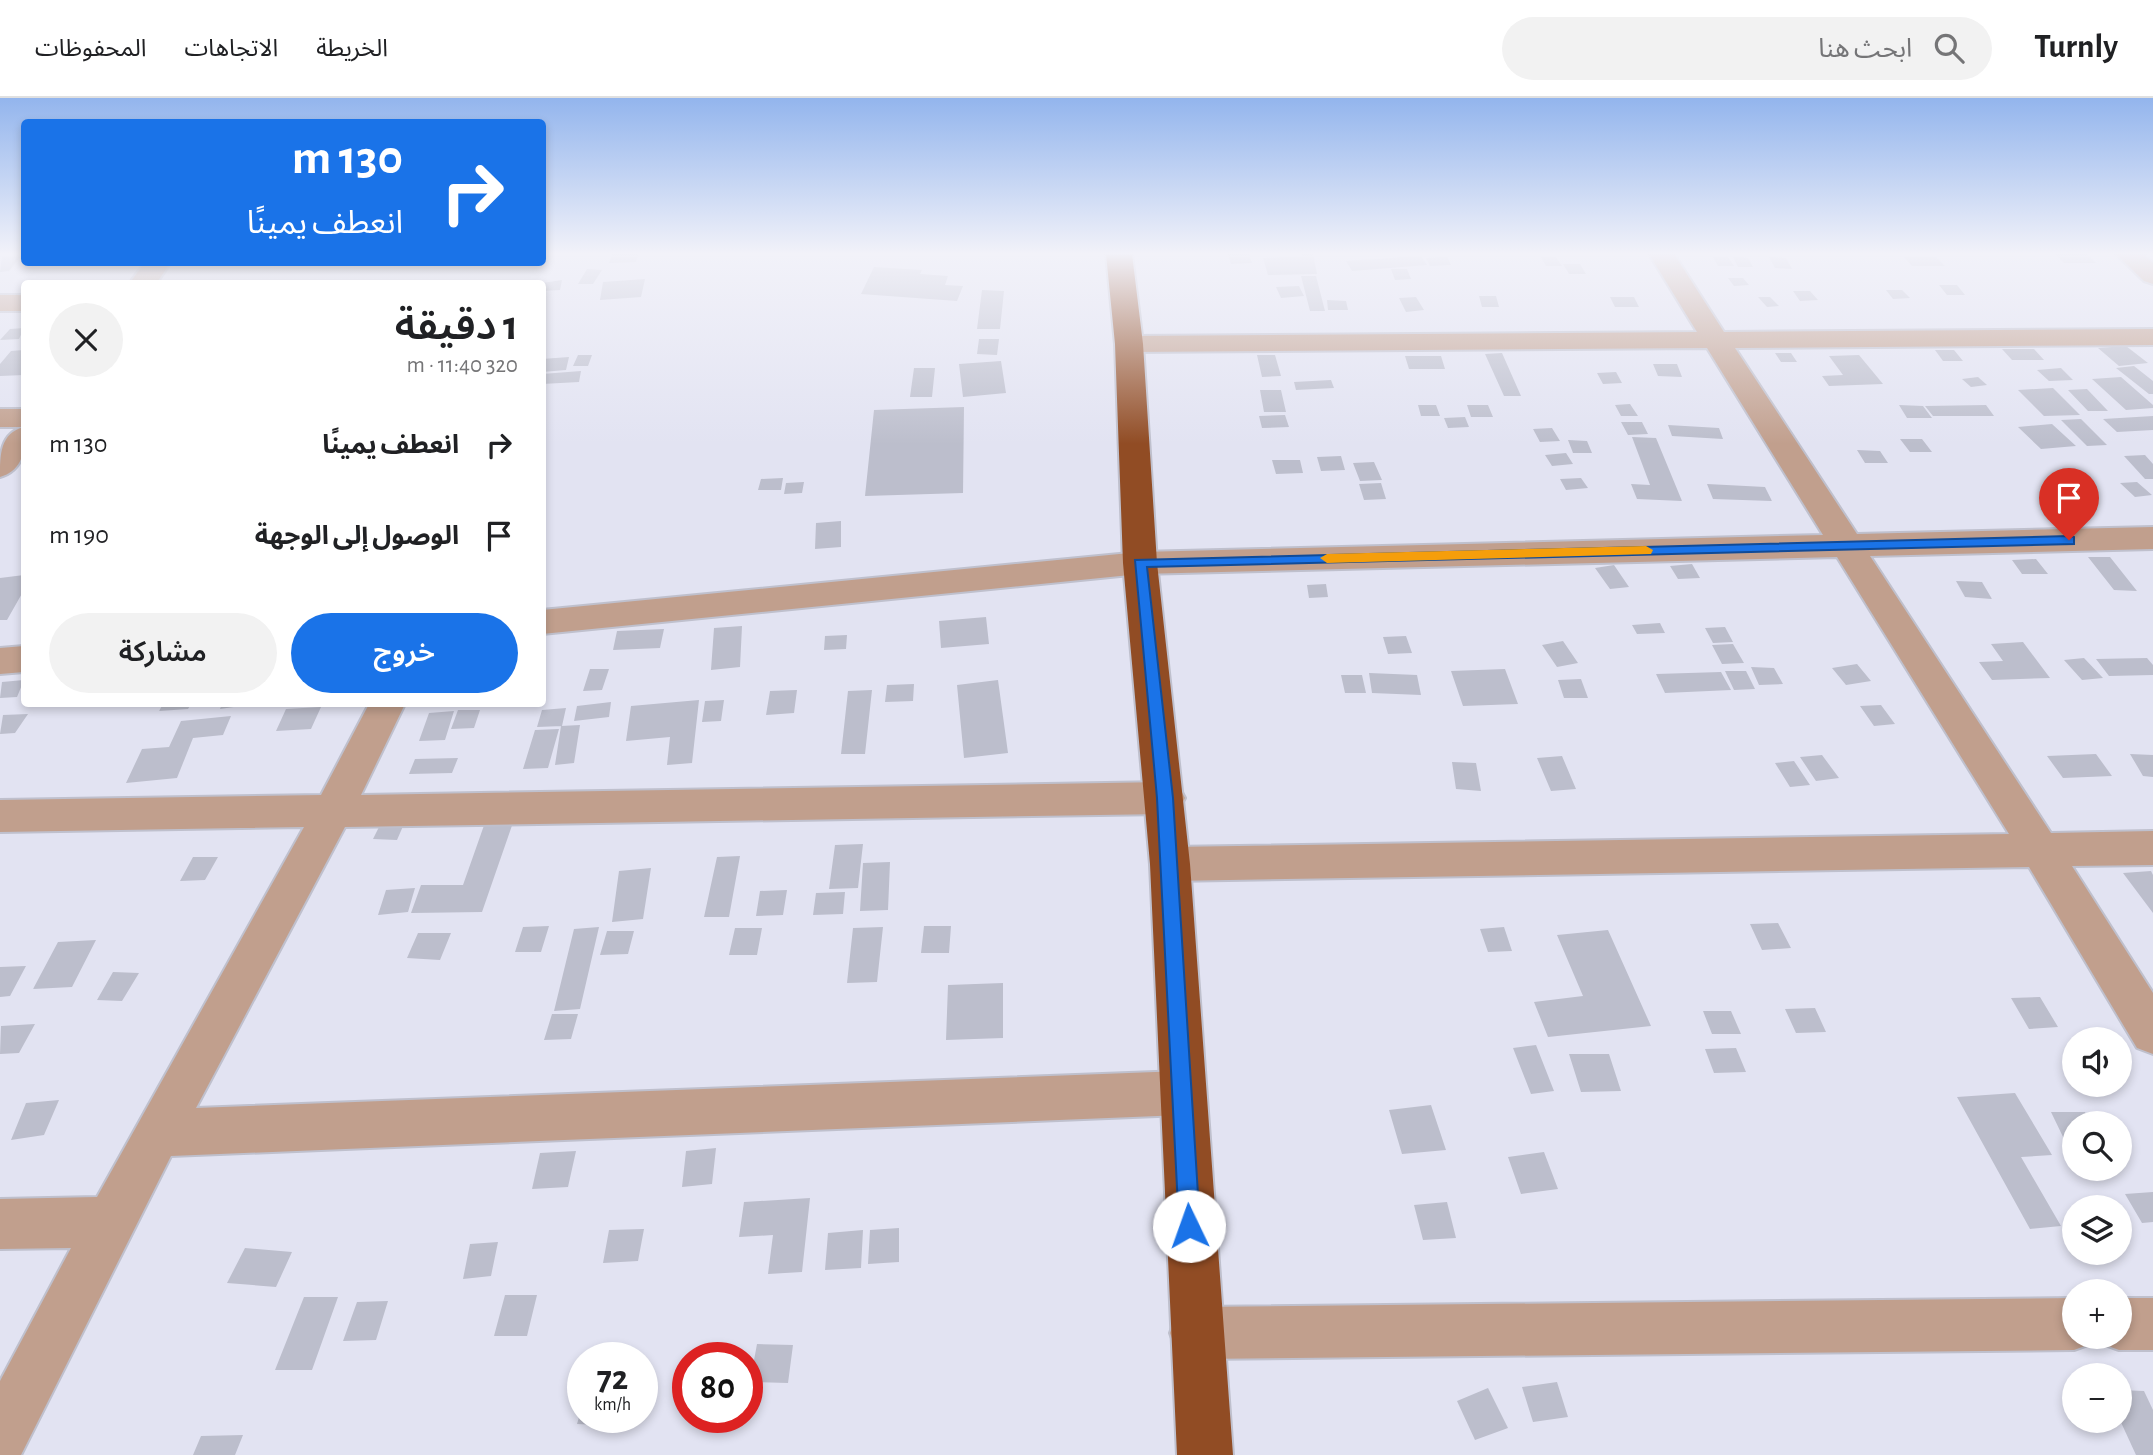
<!DOCTYPE html>
<html lang="ar">
<meta charset="utf-8">
<style>
body{margin:0;font-family:"Alegreya Sans","Noto Sans Arabic",sans-serif;background:#f2f2f2;color:#202124;direction:rtl;height:100vh;display:flex;flex-direction:column;font-size:26px;white-space:nowrap}
*{box-sizing:border-box;margin:0}
p{font-size:23px;color:#757577}
.icon{flex:none;width:38px;height:38px;fill:none;stroke:currentColor;stroke-width:2;stroke-linecap:round;stroke-linejoin:round}
.map{position:relative;flex:1;overflow:hidden;direction:ltr}
.details{position:absolute;left:21px;top:182px;width:525px;height:427px;display:flex;flex-direction:column;background:#fff;border-radius:7px;box-shadow:0 4px 10px #0003;direction:rtl}
.details>*{flex:none}
.hud{position:absolute;left:21px;top:21px;width:525px;height:147px;border-radius:7px;box-shadow:0 4px 10px #0003;direction:rtl;background:#1a73e8;color:#fff;overflow:hidden}
.fabs{position:absolute;left:2062px;top:929px;display:grid;gap:14px}
.fabs a{display:grid;place-items:center;width:70px;height:70px;border-radius:50%;background:#fff;box-shadow:0 4px 10px #0003;font-size:35px}
.speed{position:absolute;left:567px;top:1244px;display:flex;gap:14px;font-size:35px;font-weight:700;text-align:center}
.speed>*{display:grid;place-content:center;width:91px;height:91px;border-radius:50%;background:#fff;box-shadow:0 4px 10px #0003;line-height:1}
.speed small{font-size:18px;font-weight:400}
.speed .limit{border:10px solid #d22;background:#fff;color:#111}
.pin{position:absolute;display:grid;place-items:center;width:60px;height:60px;color:#fff;margin:-72px -30px;border-radius:50% 50% 50% 0;rotate:-45deg;box-shadow:0 0 7px #0007}
.pin .icon{rotate:45deg}
.me{position:absolute;width:77px;margin:-38px;rotate:357deg;stroke-linejoin:round;filter:drop-shadow(0 0 5px #0008)}
.turn{display:flex;align-items:center;gap:24px;height:147px;padding:0 28px;font-size:32px}
.turn .icon{width:91px;height:91px;stroke-width:2.5}
.turn b{display:block;font-size:49px;line-height:60px}
.round{display:grid;place-items:center;flex:none;width:74px;height:74px;border-radius:37px;background:#f2f2f2}
.overview{display:flex;align-items:center;justify-content:space-between;height:119px;padding:0 28px}
h1{font-size:42px;font-weight:600;line-height:52px}
.button{display:flex;gap:14px;margin-top:auto;padding:14px 28px}
.button a{flex:1;height:80px;border-radius:42px;background:#1a73e8;color:#fff;font-size:28px;font-weight:600;line-height:80px;text-align:center}
.button a+a{background:#f2f2f2;color:#202124}
ul{padding:0;list-style:none}
li{display:flex;align-items:center;gap:21px;height:91px;padding:0 28px}
li div{flex:1}
li b{display:block;font-size:26px}
li em{font-style:normal}
header{display:flex;align-items:center;gap:42px;box-sizing:border-box;height:98px;padding:0 35px;background:#fff;border-bottom:2px solid #e0e0e0}
header strong{font-size:33px}
nav{display:flex;gap:38px;margin-inline-start:auto;font-size:24px}
.search{width:490px;height:63px;background:#f2f2f2;display:flex;align-items:center;gap:18px;box-sizing:border-box;padding:0 24px;border-radius:38px;color:#757577;font-size:26px}
.map>svg:first-child{display:block}
</style>
<header>
<strong>Turnly</strong>
<div class="search"><svg class="icon" aria-label="search" viewBox="0 0 24 24"><circle cx="10" cy="10" r="6"/><path d="M15 15l6 6"/></svg>ابحث هنا</div>
<nav><a>الخريطة</a><a>الاتجاهات</a><a>المحفوظات</a></nav>
</header>
<div class="map">
<svg width="2153" height="1357" viewBox="0 0 2153 1357">
<rect width="100%" height="100%" fill="#e2e3f2"/>
<!-- building -->
<path fill="#bcbecc" d="M 612,156 L 638,156 L 636,164 L 609,165 Z
M 1228,156 L 1249,156 L 1252,165 L 1231,166 Z
M 1302,156 L 1313,156 L 1317,176 L 1268,177 L 1263,160 L 1302,159 Z
M 2055,156 L 2087,156 L 2096,165 L 2064,165 Z
M 22,157 L 9,173 L 0,174 L 2,159 Z
M 1421,158 L 1427,167 L 1352,173 L 1346,163 Z
M 1447,159 L 1451,167 L 1430,168 L 1426,160 Z
M 1541,159 L 1556,159 L 1562,168 L 1546,168 Z
M 1713,159 L 1728,159 L 1734,168 L 1718,168 Z
M 1733,159 L 1748,160 L 1753,169 L 1738,169 Z
M 1769,159 L 1786,160 L 1792,171 L 1775,170 Z
M 1904,159 L 1936,159 L 1945,168 L 1912,168 Z
M 1563,166 L 1580,166 L 1586,176 L 1569,176 Z
M 874,169 L 922,172 L 920,176 L 948,178 L 945,187 L 963,188 L 957,203 L 861,196 Z
M 587,171 L 602,172 L 593,186 L 578,186 Z
M 1391,171 L 1407,171 L 1411,181 L 1395,182 Z
M 1301,178 L 1316,178 L 1325,213 L 1310,213 Z
M 1728,180 L 1743,180 L 1749,187 L 1734,188 Z
M 645,181 L 641,199 L 600,202 L 603,184 Z
M 562,182 L 560,192 L 542,193 L 542,186 L 536,186 Z
M 1939,187 L 1957,187 L 1965,197 L 1947,197 Z
M 1299,188 L 1304,198 L 1281,200 L 1276,189 Z
M 982,192 L 1004,193 L 1000,231 L 977,231 Z
M 1886,192 L 1902,192 L 1910,200 L 1893,201 Z
M 1793,193 L 1810,193 L 1818,202 L 1800,203 Z
M 1479,198 L 1496,198 L 1499,209 L 1482,209 Z
M 1416,199 L 1424,212 L 1406,214 L 1399,200 Z
M 1610,199 L 1634,199 L 1639,209 L 1615,209 Z
M 1758,199 L 1770,199 L 1779,208 L 1767,209 Z
M 1327,202 L 1346,203 L 1348,212 L 1328,212 Z
M 24,230 L 19,241 L 0,242 L 10,231 Z
M 979,241 L 999,241 L 997,257 L 977,256 Z
M 2126,248 L 2148,265 L 2119,268 L 2098,250 Z
M 2002,251 L 2034,251 L 2044,262 L 2012,262 Z
M 24,252 L 24,277 L 0,278 L 0,266 L 11,253 Z
M 1935,252 L 1954,252 L 1963,263 L 1943,263 Z
M 1502,255 L 1521,298 L 1504,298 L 1485,256 Z
M 1775,255 L 1791,255 L 1797,264 L 1781,264 Z
M 578,257 L 592,257 L 588,268 L 573,268 Z
M 1257,257 L 1275,257 L 1281,278 L 1262,279 Z
M 1859,257 L 1883,286 L 1829,288 L 1822,278 L 1843,277 L 1829,258 Z
M 1405,258 L 1441,258 L 1445,271 L 1409,271 Z
M 569,259 L 566,272 L 542,274 L 542,261 Z
M 1001,263 L 1006,295 L 963,299 L 959,266 Z
M 1653,266 L 1677,266 L 1682,279 L 1658,278 Z
M 2134,268 L 2153,283 L 2153,296 L 2149,296 L 2116,270 Z
M 914,270 L 935,270 L 932,299 L 910,299 Z
M 2061,270 L 2073,282 L 2049,283 L 2037,272 Z
M 581,273 L 579,284 L 542,286 L 542,276 Z
M 1616,274 L 1622,285 L 1603,286 L 1597,275 Z
M 1978,279 L 1987,287 L 1971,289 L 1962,281 Z
M 2121,279 L 2153,307 L 2153,310 L 2126,312 L 2092,281 Z
M 1331,282 L 1334,290 L 1296,292 L 1294,284 Z
M 2053,290 L 2080,317 L 2044,318 L 2018,292 Z
M 2087,291 L 2108,313 L 2088,313 L 2068,292 Z
M 1260,292 L 1281,292 L 1286,314 L 1264,314 Z
M 1630,306 L 1638,318 L 1621,318 L 1615,307 Z
M 1418,307 L 1436,307 L 1440,318 L 1421,318 Z
M 1467,307 L 1488,307 L 1493,319 L 1471,319 Z
M 1899,307 L 1923,308 L 1932,320 L 1907,320 Z
M 1986,307 L 1994,318 L 1933,318 L 1925,308 Z
M 964,309 L 963,395 L 865,398 L 874,312 Z
M 1285,317 L 1289,329 L 1262,330 L 1259,318 Z
M 2153,318 L 2153,332 L 2117,334 L 2103,321 Z
M 1465,319 L 1469,329 L 1448,330 L 1444,320 Z
M 2081,321 L 2107,347 L 2087,348 L 2061,322 Z
M 1621,324 L 1642,324 L 1648,336 L 1628,337 Z
M 2052,326 L 2076,348 L 2041,351 L 2018,329 Z
M 1668,327 L 1719,330 L 1723,341 L 1672,338 Z
M 1552,330 L 1560,343 L 1540,344 L 1533,331 Z
M 1632,339 L 1656,340 L 1682,403 L 1637,401 L 1631,386 L 1650,387 Z
M 1900,341 L 1922,341 L 1932,354 L 1910,354 Z
M 1568,342 L 1587,343 L 1592,355 L 1573,355 Z
M 1857,352 L 1880,353 L 1888,365 L 1865,365 Z
M 1566,355 L 1573,366 L 1552,368 L 1545,357 Z
M 2145,357 L 2153,366 L 2153,381 L 2145,381 L 2124,358 Z
M 1341,358 L 1345,372 L 1321,373 L 1317,359 Z
M 1272,362 L 1300,362 L 1303,375 L 1276,376 Z
M 1374,364 L 1382,382 L 1360,383 L 1353,365 Z
M 783,380 L 781,392 L 758,392 L 761,381 Z
M 1581,380 L 1588,390 L 1566,392 L 1560,381 Z
M 804,384 L 802,395 L 784,396 L 786,385 Z
M 2137,384 L 2152,397 L 2135,399 L 2120,385 Z
M 1381,385 L 1386,401 L 1364,402 L 1359,386 Z
M 1707,386 L 1765,389 L 1772,403 L 1713,401 Z
M 841,423 L 841,449 L 815,451 L 816,425 Z
M 2088,459 L 2110,459 L 2137,493 L 2114,492 Z
M 2036,461 L 2048,476 L 2022,476 L 2012,462 Z
M 1692,466 L 1700,480 L 1678,481 L 1670,468 Z
M 1614,467 L 1629,489 L 1610,491 L 1595,470 Z
M 24,477 L 24,492 L 7,522 L 0,522 L 0,480 Z
M 1956,483 L 1982,484 L 1992,501 L 1965,499 Z
M 1326,486 L 1328,499 L 1309,500 L 1307,487 Z
M 986,519 L 989,546 L 941,550 L 939,523 Z
M 1660,525 L 1665,535 L 1637,536 L 1632,527 Z
M 742,528 L 740,569 L 711,572 L 714,530 Z
M 1725,529 L 1733,544 L 1713,545 L 1705,530 Z
M 664,531 L 660,550 L 613,552 L 617,533 Z
M 847,537 L 846,551 L 824,552 L 825,538 Z
M 1406,538 L 1412,555 L 1388,556 L 1383,539 Z
M 1563,543 L 1578,565 L 1557,569 L 1542,547 Z
M 2023,544 L 2050,580 L 1992,582 L 1979,564 L 2003,563 L 1991,546 Z
M 1733,546 L 1744,565 L 1722,566 L 1712,547 Z
M 2084,560 L 2103,580 L 2082,582 L 2064,562 Z
M 2147,560 L 2153,567 L 2153,577 L 2109,578 L 2096,561 Z
M 1857,566 L 1871,583 L 1846,587 L 1832,570 Z
M 1751,569 L 1774,570 L 1783,586 L 1759,587 Z
M 590,571 L 609,571 L 602,592 L 583,593 Z
M 1505,571 L 1518,606 L 1463,608 L 1451,573 Z
M 1725,573 L 1746,573 L 1755,591 L 1734,592 Z
M 1721,574 L 1731,592 L 1665,595 L 1656,576 Z
M 1369,575 L 1417,577 L 1421,597 L 1372,595 Z
M 1341,577 L 1362,577 L 1366,595 L 1345,595 Z
M 1581,581 L 1588,600 L 1564,600 L 1558,582 Z
M 24,582 L 17,599 L 0,600 L 2,584 Z
M 998,582 L 1008,655 L 964,660 L 957,587 Z
M 914,586 L 913,603 L 885,604 L 887,587 Z
M 797,592 L 794,615 L 766,617 L 770,593 Z
M 872,592 L 865,656 L 841,656 L 848,593 Z
M 699,602 L 692,665 L 667,667 L 670,639 L 626,643 L 631,608 Z
M 724,602 L 721,623 L 702,624 L 705,603 Z
M 611,604 L 609,619 L 574,623 L 577,608 Z
M 163,606 L 191,606 L 188,611 L 159,613 Z
M 222,606 L 254,606 L 220,611 Z
M 1881,607 L 1895,626 L 1874,628 L 1860,608 Z
M 321,609 L 311,631 L 276,633 L 286,611 Z
M 566,610 L 562,628 L 537,629 L 542,612 Z
M 458,612 L 480,612 L 474,630 L 451,631 Z
M 454,613 L 445,642 L 419,643 L 429,615 Z
M 28,616 L 15,635 L 0,636 L 3,617 Z
M 231,618 L 223,637 L 193,640 L 177,680 L 126,685 L 142,651 L 169,649 L 181,623 Z
M 580,627 L 574,665 L 555,667 L 561,628 Z
M 559,631 L 548,670 L 523,671 L 535,632 Z
M 2096,656 L 2112,678 L 2063,680 L 2047,658 Z
M 2130,656 L 2153,657 L 2153,679 L 2143,678 Z
M 1822,657 L 1839,680 L 1816,683 L 1800,659 Z
M 1562,658 L 1576,691 L 1551,693 L 1537,660 Z
M 458,660 L 452,675 L 409,676 L 415,661 Z
M 1794,663 L 1810,687 L 1790,689 L 1775,665 Z
M 1452,664 L 1476,665 L 1481,693 L 1456,691 Z
M 488,716 L 516,716 L 482,814 L 411,815 L 421,787 L 463,787 Z
M 384,719 L 407,719 L 397,742 L 373,741 Z
M 863,746 L 858,790 L 829,791 L 835,747 Z
M 740,758 L 729,819 L 704,819 L 717,759 Z
M 193,759 L 218,759 L 205,782 L 180,783 Z
M 890,764 L 888,812 L 860,813 L 863,765 Z
M 651,770 L 643,821 L 612,824 L 619,773 Z
M 2151,773 L 2153,777 L 2153,815 L 2123,775 Z
M 415,790 L 408,814 L 378,817 L 386,792 Z
M 787,792 L 783,817 L 756,818 L 760,793 Z
M 845,794 L 843,816 L 813,817 L 816,795 Z
M 1778,825 L 1791,850 L 1762,852 L 1750,826 Z
M 549,828 L 541,854 L 515,854 L 523,829 Z
M 924,828 L 951,828 L 949,855 L 921,855 Z
M 599,829 L 580,911 L 554,913 L 574,831 Z
M 883,829 L 877,884 L 847,885 L 853,830 Z
M 1504,829 L 1512,853 L 1488,854 L 1480,831 Z
M 735,830 L 762,830 L 757,857 L 729,857 Z
M 1608,832 L 1651,928 L 1548,939 L 1534,904 L 1583,898 L 1557,837 Z
M 607,833 L 634,833 L 628,856 L 600,857 Z
M 418,835 L 451,835 L 440,862 L 407,860 Z
M 96,842 L 72,889 L 33,891 L 58,844 Z
M 26,868 L 10,898 L 0,899 L 0,869 Z
M 113,874 L 139,875 L 122,903 L 97,902 Z
M 1003,885 L 1003,940 L 946,942 L 948,887 Z
M 2040,899 L 2058,929 L 2029,931 L 2011,900 Z
M 1815,910 L 1826,934 L 1796,935 L 1785,911 Z
M 1703,913 L 1731,913 L 1741,936 L 1712,936 Z
M 552,916 L 578,916 L 571,941 L 544,942 Z
M 35,926 L 19,955 L 0,956 L 1,928 Z
M 1536,947 L 1554,993 L 1531,996 L 1513,950 Z
M 1736,950 L 1746,974 L 1714,975 L 1705,951 Z
M 1569,956 L 1609,956 L 1621,993 L 1581,994 Z
M 2015,995 L 2052,1057 L 2021,1059 L 2061,1128 L 2030,1131 L 1957,999 Z
M 59,1002 L 44,1037 L 11,1042 L 26,1005 Z
M 1431,1007 L 1446,1052 L 1402,1056 L 1389,1012 Z
M 2051,1014 L 2085,1014 L 2091,1026 L 2074,1026 L 2074,1043 L 2065,1043 Z
M 716,1050 L 712,1086 L 682,1089 L 686,1053 Z
M 576,1053 L 568,1089 L 532,1091 L 540,1055 Z
M 1544,1054 L 1558,1091 L 1521,1096 L 1508,1059 Z
M 2153,1094 L 2153,1124 L 2142,1125 L 2125,1096 Z
M 810,1100 L 802,1174 L 768,1176 L 773,1137 L 739,1139 L 744,1104 Z
M 1447,1104 L 1456,1140 L 1423,1142 L 1414,1107 Z
M 899,1130 L 899,1164 L 868,1166 L 870,1132 Z
M 644,1131 L 638,1163 L 603,1165 L 609,1132 Z
M 863,1132 L 861,1170 L 825,1172 L 828,1135 Z
M 498,1144 L 491,1178 L 463,1181 L 470,1146 Z
M 245,1150 L 292,1154 L 276,1189 L 227,1185 Z
M 505,1197 L 537,1197 L 527,1238 L 494,1238 Z
M 304,1199 L 338,1199 L 312,1272 L 275,1272 Z
M 388,1203 L 376,1242 L 343,1243 L 357,1204 Z
M 757,1246 L 793,1247 L 788,1285 L 750,1284 Z
M 1557,1284 L 1568,1319 L 1533,1324 L 1522,1289 Z
M 1488,1290 L 1508,1330 L 1475,1342 L 1457,1303 Z
M 2119,1292 L 2144,1293 L 2153,1312 L 2153,1357 L 2136,1357 L 2119,1320 Z
M 582,1309 L 583,1320 L 619,1320 L 617,1328 L 577,1326 Z
M 243,1337 L 235,1357 L 193,1357 L 201,1338 Z"/>
<g fill="none" stroke-linecap="round" stroke-linejoin="round">
<!-- street casing -->
<g stroke="#bfc0cd" stroke-width="4">
<path id="street" d="M 1649,156 L 1674,156 L 1724,234 L 2153,231 L 2153,247 L 1735,250 L 1857,436 L 2153,429 L 2153,451 L 1870,458 L 2051,735 L 2153,733 L 2153,767 L 2072,768 L 2153,895 L 2153,956 L 2137,950 L 2029,769 L 1170,783 L 1156,778 L 1150,766 L 1156,754 L 1170,749 L 2009,736 L 1837,459 L 1140,476 L 542,536 L 542,512 L 1140,454 L 1823,437 L 1707,250 L 1129,254 L 1119,252 L 1115,246 L 1119,240 L 1129,238 L 1697,234 Z
M 2116,156 L 2143,156 L 2153,165 L 2153,186 L 2144,183 Z
M 145,164 L 171,164 L 156,186 L 129,186 Z
M 0,197 L 24,197 L 24,213 L 0,213 Z
M 0,311 L 24,311 L 24,329 L 0,329 Z
M 24,329 C 26,350 24,372 0,379 C 0,357 0,335 24,329 Z
M 24,548 L 24,574 L 0,576 L 0,550 Z
M 369,606 L 405,606 L 361,697 L 1165,684 L 1179,689 L 1185,700 L 1179,711 L 1165,716 L 345,729 L 196,1010 L 1182,973 L 1198,979 L 1205,995 L 1198,1011 L 1182,1017 L 171,1058 L 21,1357 L 0,1357 L 0,1283 L 71,1150 L 0,1151 L 0,1101 L 97,1099 L 304,729 L 0,734 L 0,702 L 321,697 Z
M 2074,1200 L 2074,1239 L 2095,1239 L 2093,1245 L 2074,1252 L 1196,1261 L 1177,1254 L 1170,1235 L 1177,1216 L 1196,1209 Z
M 2119,1200 L 2153,1200 L 2153,1252 L 2119,1252 L 2100,1245 L 2098,1239 L 2119,1239 Z"/>
</g>
<!-- highway casing -->
<g stroke="#bfc0cd" stroke-width="4">
<path id="highway" d="M 1106,156 L 1132,156 L 1143,246 L 1157,465 L 1190,766 L 1233,1357 L 1177,1357 L 1150,766 L 1123,465 L 1115,246 Z"/>
</g>
<!-- street -->
<use href="#street" fill="#c19f8d" fill-rule="evenodd"/>
<!-- highway -->
<use href="#highway" fill="#914c24" fill-rule="evenodd"/>
</g>
<!-- sky -->
<linearGradient id="sky" x2="0" y2="1"><stop stop-color="#93b5ed"/><stop offset="0.45" stop-color="#f2f2f9"/><stop offset="1" stop-color="#f2f2f9" stop-opacity="0"/></linearGradient>
<rect width="2153" height="346" fill="url(#sky)"/>
<!-- route -->
<path fill="#1a73e8" stroke="#114b97" stroke-width="2" d="M 2069,438 L 2074,439 L 2074,446 L 1147,469 L 1173,700 L 1200,1128 L 1197,1136 L 1189,1139 L 1182,1136 L 1179,1128 L 1157,700 L 1135,462 Z"/>
<!-- slow -->
<path fill="#f59e0b" d="M 1646,448 L 1653,452 L 1651,456 L 1327,465 L 1320,460 L 1327,456 Z"/>
</svg>
<div class="fabs">
<a><svg class="icon" aria-label="sound" viewBox="0 0 24 24"><path d="M4 9h4l5-4v14l-5-4H4zM17 9q2 3 0 6"/></svg></a>
<a><svg class="icon" aria-label="search" viewBox="0 0 24 24"><circle cx="10" cy="10" r="6"/><path d="M15 15l6 6"/></svg></a>
<a><svg class="icon" aria-label="layers" viewBox="0 0 24 24"><path d="M12 4l9 5-9 5-9-5zM3 14l9 5 9-5"/></svg></a>
<a>+</a>
<a>−</a>
</div>
<div class="speed"><div>72<small>km/h</small></div><div class="limit">80</div></div>
<div class="pin" style="left:2069px;top:442px;background:#d93025"><svg class="icon" aria-label="arrive" viewBox="0 0 24 24"><path d="M6 21V4h12l-3 4 3 4H6"/></svg></div>
<svg class="me" style="left:1189px;top:1128px" viewBox="-20 -20 40 40"><circle r="19" fill="#fff"/><path d="M0-13L10 11 0 6-10 11z" fill="#1a73e8"/></svg>
<div class="hud">
<div class="turn"><svg class="icon" aria-label="right" viewBox="0 0 24 24"><path d="M7 20v-9h11M14 6l5 5-5 5"/></svg><div><b>130 m</b>انعطف يمينًا</div></div>
</div>
<section class="details">
<div class="overview"><div><h1>1 دقيقة</h1><p>320 m · 11:40</p></div><a class="round"><svg class="icon" aria-label="close" viewBox="0 0 24 24"><path d="M6 6l12 12M18 6L6 18"/></svg></a></div>
<ul>
<li><svg class="icon" aria-label="right" viewBox="0 0 24 24"><path d="M7 20v-9h11M14 6l5 5-5 5"/></svg><div><b>انعطف يمينًا</b></div><em>130 m</em></li>
<li><svg class="icon" aria-label="arrive" viewBox="0 0 24 24"><path d="M6 21V4h12l-3 4 3 4H6"/></svg><div><b>الوصول إلى الوجهة</b></div><em>190 m</em></li>
</ul>
<div class="button"><a>خروج</a><a>مشاركة</a></div>
</section>
</div>
